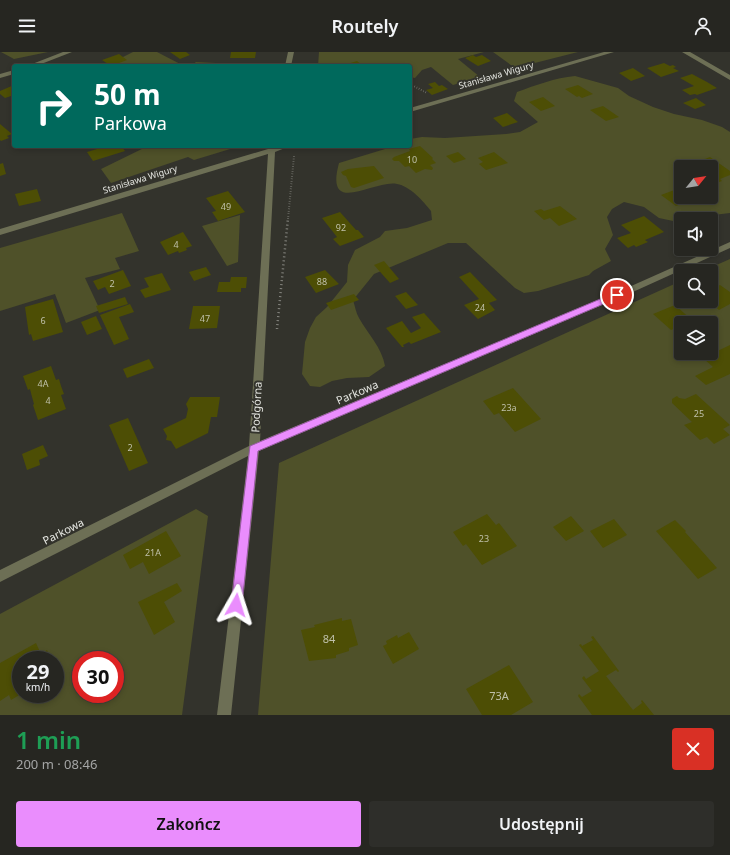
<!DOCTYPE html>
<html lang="pl">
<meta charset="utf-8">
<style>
body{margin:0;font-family:"Noto Sans",sans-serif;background:#2e2e2a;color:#f1f3f6;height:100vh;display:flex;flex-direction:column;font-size:15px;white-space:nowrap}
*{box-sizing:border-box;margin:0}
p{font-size:13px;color:#a4a5a5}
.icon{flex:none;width:22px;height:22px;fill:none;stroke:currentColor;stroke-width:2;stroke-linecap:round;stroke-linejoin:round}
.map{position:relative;height:663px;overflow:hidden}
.sheet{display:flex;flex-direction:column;background:#262621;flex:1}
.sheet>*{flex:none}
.top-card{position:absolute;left:12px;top:12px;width:400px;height:84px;border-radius:4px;box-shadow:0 2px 6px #0003,0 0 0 1px #42433f;background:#00695c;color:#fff;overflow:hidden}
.needle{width:26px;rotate:60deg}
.buttons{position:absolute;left:674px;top:108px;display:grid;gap:8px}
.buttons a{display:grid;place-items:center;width:44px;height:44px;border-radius:4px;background:#262621;box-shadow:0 2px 6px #0003,0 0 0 1px #42433f;font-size:20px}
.speed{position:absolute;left:12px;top:599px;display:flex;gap:8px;font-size:20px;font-weight:700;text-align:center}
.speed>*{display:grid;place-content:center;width:52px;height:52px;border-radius:50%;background:#262621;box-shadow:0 2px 6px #0003,0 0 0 1px #42433f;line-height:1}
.speed small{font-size:10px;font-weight:400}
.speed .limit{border:6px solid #d22;background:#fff;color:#111}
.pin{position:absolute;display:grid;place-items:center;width:34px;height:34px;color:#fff;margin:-17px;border:2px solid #fff;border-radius:50%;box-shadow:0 1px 4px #0007}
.me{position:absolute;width:44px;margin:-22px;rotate:6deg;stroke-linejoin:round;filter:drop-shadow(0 0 3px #0008)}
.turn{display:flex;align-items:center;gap:14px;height:84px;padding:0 16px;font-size:18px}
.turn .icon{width:52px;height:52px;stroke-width:2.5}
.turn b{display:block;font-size:28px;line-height:34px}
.round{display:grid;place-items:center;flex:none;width:42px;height:42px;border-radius:4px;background:#2e2e2a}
.summary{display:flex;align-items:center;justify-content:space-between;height:68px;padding:0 16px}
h1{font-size:24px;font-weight:600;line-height:30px;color:#1e9e55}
.action{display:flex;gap:8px;margin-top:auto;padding:8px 16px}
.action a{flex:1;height:46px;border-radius:4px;background:#ea8dfd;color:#111;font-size:16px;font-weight:600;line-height:46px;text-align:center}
.action a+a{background:#2e2e2a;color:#f1f3f6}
header{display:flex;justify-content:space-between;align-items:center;height:52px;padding:0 16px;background:#262621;font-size:18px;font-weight:600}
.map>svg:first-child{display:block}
</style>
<header><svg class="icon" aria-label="menu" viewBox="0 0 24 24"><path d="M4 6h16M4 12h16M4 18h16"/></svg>Routely<svg class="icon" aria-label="person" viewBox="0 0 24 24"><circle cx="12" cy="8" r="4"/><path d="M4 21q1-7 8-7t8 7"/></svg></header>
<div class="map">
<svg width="730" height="663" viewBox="0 0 730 663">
<rect width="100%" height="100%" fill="#33332c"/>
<!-- green -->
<path fill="#4f5129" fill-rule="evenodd" d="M 1,0 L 48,0 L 14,7 Z
M 133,0 L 157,0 L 184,14 L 105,14 Z
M 319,0 L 484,0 L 458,7 L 480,25 L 453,33 L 431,15 L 422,18 L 415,26 L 410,25 L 410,14 L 318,14 Z
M 493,0 L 578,0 L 515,16 Z
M 196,10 L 273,14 L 191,14 Z
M 575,24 L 618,36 L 629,44 L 653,55 L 674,62 L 702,68 L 722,75 L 730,80 L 730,161 L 681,167 L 681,169 L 678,170 L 659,166 L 644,155 L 624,150 L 612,157 L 607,165 L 613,183 L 605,197 L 611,209 L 593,219 L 589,223 L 538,239 L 524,241 L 515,236 L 466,191 L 448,191 L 374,222 L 353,248 C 355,254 356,261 359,266 C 368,282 382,296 385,314 L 369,325 L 347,326 L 332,329 L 320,335 L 310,334 L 302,322 L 305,290 L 310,276 L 316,265 L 327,255 L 347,230 L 348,213 L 355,198 L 380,185 L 385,179 L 407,176 L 432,168 L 431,159 C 423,149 410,134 397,132 C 375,127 324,166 339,111 L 395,94 L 410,94 L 410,87 L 422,85 L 445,86 L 506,82 L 520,80 L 538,70 L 514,49 L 517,40 C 536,33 555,26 575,24 ZM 681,115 L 711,115 L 711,145 L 681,145 Z
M 148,94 L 240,94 L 194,108 L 188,105 L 111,131 L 101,117 Z
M 122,161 L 139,199 L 115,206 L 120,217 L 85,226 L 100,258 L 66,271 L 55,242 L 0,259 L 0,196 Z
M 240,163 L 238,210 L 227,214 L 202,174 Z
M 730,207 L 730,663 L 258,663 L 279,411 L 681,229 L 681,249 L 711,249 L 711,219 L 703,219 ZM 681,271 L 711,271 L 711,301 L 681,301 Z
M 196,457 L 208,464 L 182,663 L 0,663 L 0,562 ZM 21,608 L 55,608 L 55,642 L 21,642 ZM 81,608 L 115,608 L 115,642 L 81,642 Z"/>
<!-- building -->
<path fill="#4d4e05" d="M 170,0 L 186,0 L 190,3 L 180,7 Z
M 231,0 L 256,0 L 255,6 L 230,6 Z
M 119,2 L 127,8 L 111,14 L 102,8 Z
M 473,3 L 476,5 L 482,3 L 491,9 L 478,14 L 465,6 Z
M 357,9 L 363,14 L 345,14 L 344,13 Z
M 664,11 L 670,14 L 673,13 L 676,15 L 673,16 L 679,19 L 661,25 L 647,16 Z
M 633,16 L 645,24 L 631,29 L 619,21 Z
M 692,22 L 707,30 L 717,36 L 697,43 L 695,42 L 690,43 L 682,38 L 694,34 L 680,26 Z
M 435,30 L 439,34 L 442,33 L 448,37 L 432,43 L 426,38 L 433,36 L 428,32 Z
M 14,33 L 14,43 L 5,46 L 0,42 L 0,39 Z
M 578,33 L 593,42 L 582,46 L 579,44 L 577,45 L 565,37 Z
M 543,45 L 555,54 L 541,59 L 529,50 Z
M 696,46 L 706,53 L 695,57 L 683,51 Z
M 603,54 L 619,65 L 606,69 L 590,58 Z
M 507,61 L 518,70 L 503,75 L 493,66 Z
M 0,72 L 12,82 L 7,84 L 9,86 L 1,89 L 0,88 Z
M 107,94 L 121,94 L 125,99 L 93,109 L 87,100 Z
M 420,94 L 433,106 L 432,107 L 436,111 L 430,113 L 433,116 L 432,118 L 425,117 L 416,121 L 409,114 L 405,115 L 399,109 L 394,109 L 392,107 L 394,105 L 410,99 L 409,97 Z
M 458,100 L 466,107 L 454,111 L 446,104 Z
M 494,100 L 508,111 L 486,118 L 479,112 L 483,110 L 478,106 Z
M 710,105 L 730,119 L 730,123 L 720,127 L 722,129 L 711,133 L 711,115 L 704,115 L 697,110 Z
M 3,111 L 6,122 L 0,124 L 0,112 Z
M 374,114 L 384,126 L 354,136 L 351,135 L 346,124 L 343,123 L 341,120 L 348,117 Z
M 37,137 L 41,149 L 19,154 L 15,142 Z
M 677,137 L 681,140 L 681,145 L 688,145 L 692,148 L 676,154 L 661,143 Z
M 228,139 L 245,160 L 218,169 L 212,160 L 216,159 L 206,146 Z
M 560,154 L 577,167 L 559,174 L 550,166 L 544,168 L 534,159 L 541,157 L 544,159 Z
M 340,160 L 356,178 L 358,178 L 364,185 L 340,194 L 333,187 L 337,185 L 322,166 Z
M 644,164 L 664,180 L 645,188 L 648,190 L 636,195 L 634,193 L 628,196 L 617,186 L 631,181 L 621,173 Z
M 183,180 L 192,194 L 186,196 L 187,198 L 179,201 L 178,199 L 168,203 L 160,190 Z
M 384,209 L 399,227 L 390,231 L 374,213 Z
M 206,215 L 211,223 L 194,229 L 189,220 Z
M 123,218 L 131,234 L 109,242 L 105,235 L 98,238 L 93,229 Z
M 325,218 L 339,232 L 316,241 L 305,225 Z
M 470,220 L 497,248 L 489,251 L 495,258 L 478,267 L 464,253 L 479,247 L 459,225 Z
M 162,221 L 171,238 L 145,246 L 140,238 L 149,235 L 144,226 Z
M 231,225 L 247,225 L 246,236 L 241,236 L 241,240 L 217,240 L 219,230 L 230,230 Z
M 720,233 L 730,240 L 730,252 L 719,258 L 709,249 L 711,249 L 711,237 Z
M 406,240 L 418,253 L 406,257 L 395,244 Z
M 354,242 L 359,248 L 331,258 L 326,251 Z
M 125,245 L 128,252 L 99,261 L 96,254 Z
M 53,247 L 63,280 L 33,289 L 31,282 L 29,283 L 25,255 Z
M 130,252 L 134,260 L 119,265 L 129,287 L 114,293 L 100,263 Z
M 675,253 L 693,269 L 688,271 L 681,271 L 681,274 L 671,278 L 653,262 Z
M 193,254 L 220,254 L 217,276 L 189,277 Z
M 424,261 L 441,280 L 411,292 L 409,290 L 403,293 L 404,295 L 402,295 L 386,276 L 402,269 L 411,281 L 421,276 L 412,265 Z
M 96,264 L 102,277 L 87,283 L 81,270 Z
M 730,293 L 730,322 L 706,333 L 695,324 L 713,315 L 703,306 Z
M 149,307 L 154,316 L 127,326 L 123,317 Z
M 51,314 L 56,328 L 59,327 L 61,334 L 64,342 L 61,343 L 66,357 L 38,368 L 33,353 L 34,352 L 32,345 L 30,337 L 28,338 L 23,324 Z
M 513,336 L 541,367 L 515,380 L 499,361 L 494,363 L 483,349 Z
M 696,342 L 730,373 L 723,377 L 730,383 L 714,392 L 707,385 L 700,388 L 684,373 L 692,370 L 672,351 L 672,347 L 677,344 L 679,346 L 685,347 Z
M 190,345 L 220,345 L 217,365 L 211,365 L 208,381 L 176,397 L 171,389 L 166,388 L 167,384 L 163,377 L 186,366 L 188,357 L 186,352 Z
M 128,366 L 148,411 L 129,419 L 109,373 Z
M 43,393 L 48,404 L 39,408 L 40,413 L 27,418 L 22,402 Z
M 487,462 L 496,473 L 499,471 L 517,494 L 482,513 L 466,492 L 463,494 L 453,480 Z
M 571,464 L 584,479 L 566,489 L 553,475 Z
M 614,467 L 627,483 L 603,496 L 590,479 Z
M 675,468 L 686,479 L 685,480 L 717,516 L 698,527 L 656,479 Z
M 166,479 L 181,504 L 149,522 L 143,510 L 130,517 L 123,503 Z
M 177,531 L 182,539 L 164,550 L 175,570 L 154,583 L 138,550 Z
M 342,566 L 342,569 L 351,567 L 358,593 L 349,596 L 349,599 L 336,603 L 336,606 L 309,609 L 301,578 L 315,575 L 314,573 Z
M 409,580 L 419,597 L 393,612 L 383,594 L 387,592 L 386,589 L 397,583 L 398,586 Z
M 593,584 L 619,619 L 618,620 L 616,618 L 606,624 L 633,658 L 642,651 L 641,649 L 642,648 L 654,663 L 592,663 L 578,644 L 579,642 L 582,645 L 592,639 L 582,626 L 584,624 L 586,627 L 599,619 L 579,593 L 581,592 L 582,594 L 593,588 L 591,585 Z
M 36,591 L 41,602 L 47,598 L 51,608 L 21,608 L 21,642 L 11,648 L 9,643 L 0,649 L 0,611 Z
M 509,613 L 533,650 L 511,663 L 482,663 L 466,637 Z"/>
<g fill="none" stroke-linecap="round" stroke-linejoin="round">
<!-- path-far1 -->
<path stroke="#878781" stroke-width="2" stroke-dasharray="0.5 2" stroke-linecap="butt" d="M 410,32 L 427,41
M 288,167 L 294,104"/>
<!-- path -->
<path stroke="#878781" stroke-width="2.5" stroke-dasharray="1 3" stroke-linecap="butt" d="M 277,277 L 288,166"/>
<!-- minor -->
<path fill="#6d6f55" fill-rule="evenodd" d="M 63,0 L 72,0 L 36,14 L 27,14 Z
M 288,0 L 294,0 L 291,14 L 285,14 Z
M 604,0 L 614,0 L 410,60 L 410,56 Z
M 682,0 L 690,0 L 730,23 L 730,28 Z
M 14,18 L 14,22 L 0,26 L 0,22 Z
M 268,94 L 290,94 L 275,100 L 260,389 L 629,235 L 730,190 L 730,196 L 635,239 L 259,399 L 231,663 L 217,663 L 248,404 L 0,530 L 0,518 L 249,394 L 268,102 L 0,183 L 0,177 L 268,97 Z"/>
</g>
<!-- route -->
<path fill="#ea8dfd" stroke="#985ca4" d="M 617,240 L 621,243 L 620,245 L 258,399 L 242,553 L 240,557 L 236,559 L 232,557 L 231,553 L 250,394 Z"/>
<g text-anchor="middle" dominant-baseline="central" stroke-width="4" stroke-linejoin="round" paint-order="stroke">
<!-- far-street labels -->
<g font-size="9" fill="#e5e6e1" stroke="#33332c">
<text transform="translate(496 23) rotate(-16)">Stanisława Wigury</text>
<text transform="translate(140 127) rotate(-17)">Stanisława Wigury</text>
</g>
<!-- number labels -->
<g font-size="9" fill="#bfc0aa">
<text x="412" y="107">10</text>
<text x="226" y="154">49</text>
<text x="341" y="175">92</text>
<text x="176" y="192">4</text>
<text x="322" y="229">88</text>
<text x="112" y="231">2</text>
<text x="480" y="255">24</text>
<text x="205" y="266">47</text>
<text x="43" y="268">6</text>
<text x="43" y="331">4A</text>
<text x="48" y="348">4</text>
<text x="509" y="355">23a</text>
<text x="699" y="361">25</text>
<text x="130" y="395">2</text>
<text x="484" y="486">23</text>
<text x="153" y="500">21A</text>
</g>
<!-- street labels -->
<g font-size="11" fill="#e5e6e1" stroke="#33332c">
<text transform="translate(357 340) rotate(-23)">Parkowa</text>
<text transform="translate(256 355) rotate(-87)">Podgórna</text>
<text transform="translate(63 479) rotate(-27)">Parkowa</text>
</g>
<!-- near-number labels -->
<g font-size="11" fill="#bfc0aa">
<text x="329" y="586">84</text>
<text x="499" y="643">73A</text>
</g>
</g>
</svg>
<div class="buttons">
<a><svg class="needle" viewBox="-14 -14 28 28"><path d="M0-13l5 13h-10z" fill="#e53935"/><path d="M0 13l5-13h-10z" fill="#a4a5a5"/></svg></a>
<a><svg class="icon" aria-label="sound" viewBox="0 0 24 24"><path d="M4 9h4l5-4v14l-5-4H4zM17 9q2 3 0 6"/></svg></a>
<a><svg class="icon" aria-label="search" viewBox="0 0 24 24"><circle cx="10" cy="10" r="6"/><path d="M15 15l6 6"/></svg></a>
<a><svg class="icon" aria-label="layers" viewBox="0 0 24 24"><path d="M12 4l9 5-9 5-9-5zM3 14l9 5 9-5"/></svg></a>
</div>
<div class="speed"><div>29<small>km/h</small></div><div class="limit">30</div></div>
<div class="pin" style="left:617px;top:243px;background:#d93025"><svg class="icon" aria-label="arrive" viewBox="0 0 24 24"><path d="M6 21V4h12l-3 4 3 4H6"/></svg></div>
<svg class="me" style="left:236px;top:553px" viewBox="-20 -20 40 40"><path d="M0-17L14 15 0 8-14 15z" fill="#ea8dfd" stroke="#fff" stroke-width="4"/></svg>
<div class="top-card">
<div class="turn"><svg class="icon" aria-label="right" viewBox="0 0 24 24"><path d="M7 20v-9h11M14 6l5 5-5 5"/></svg><div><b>50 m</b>Parkowa</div></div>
</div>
</div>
<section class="sheet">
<div class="summary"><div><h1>1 min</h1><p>200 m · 08:46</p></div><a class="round" style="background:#d93025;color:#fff"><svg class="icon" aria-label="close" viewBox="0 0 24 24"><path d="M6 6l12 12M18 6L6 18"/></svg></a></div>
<div class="action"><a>Zakończ</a><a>Udostępnij</a></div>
</section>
